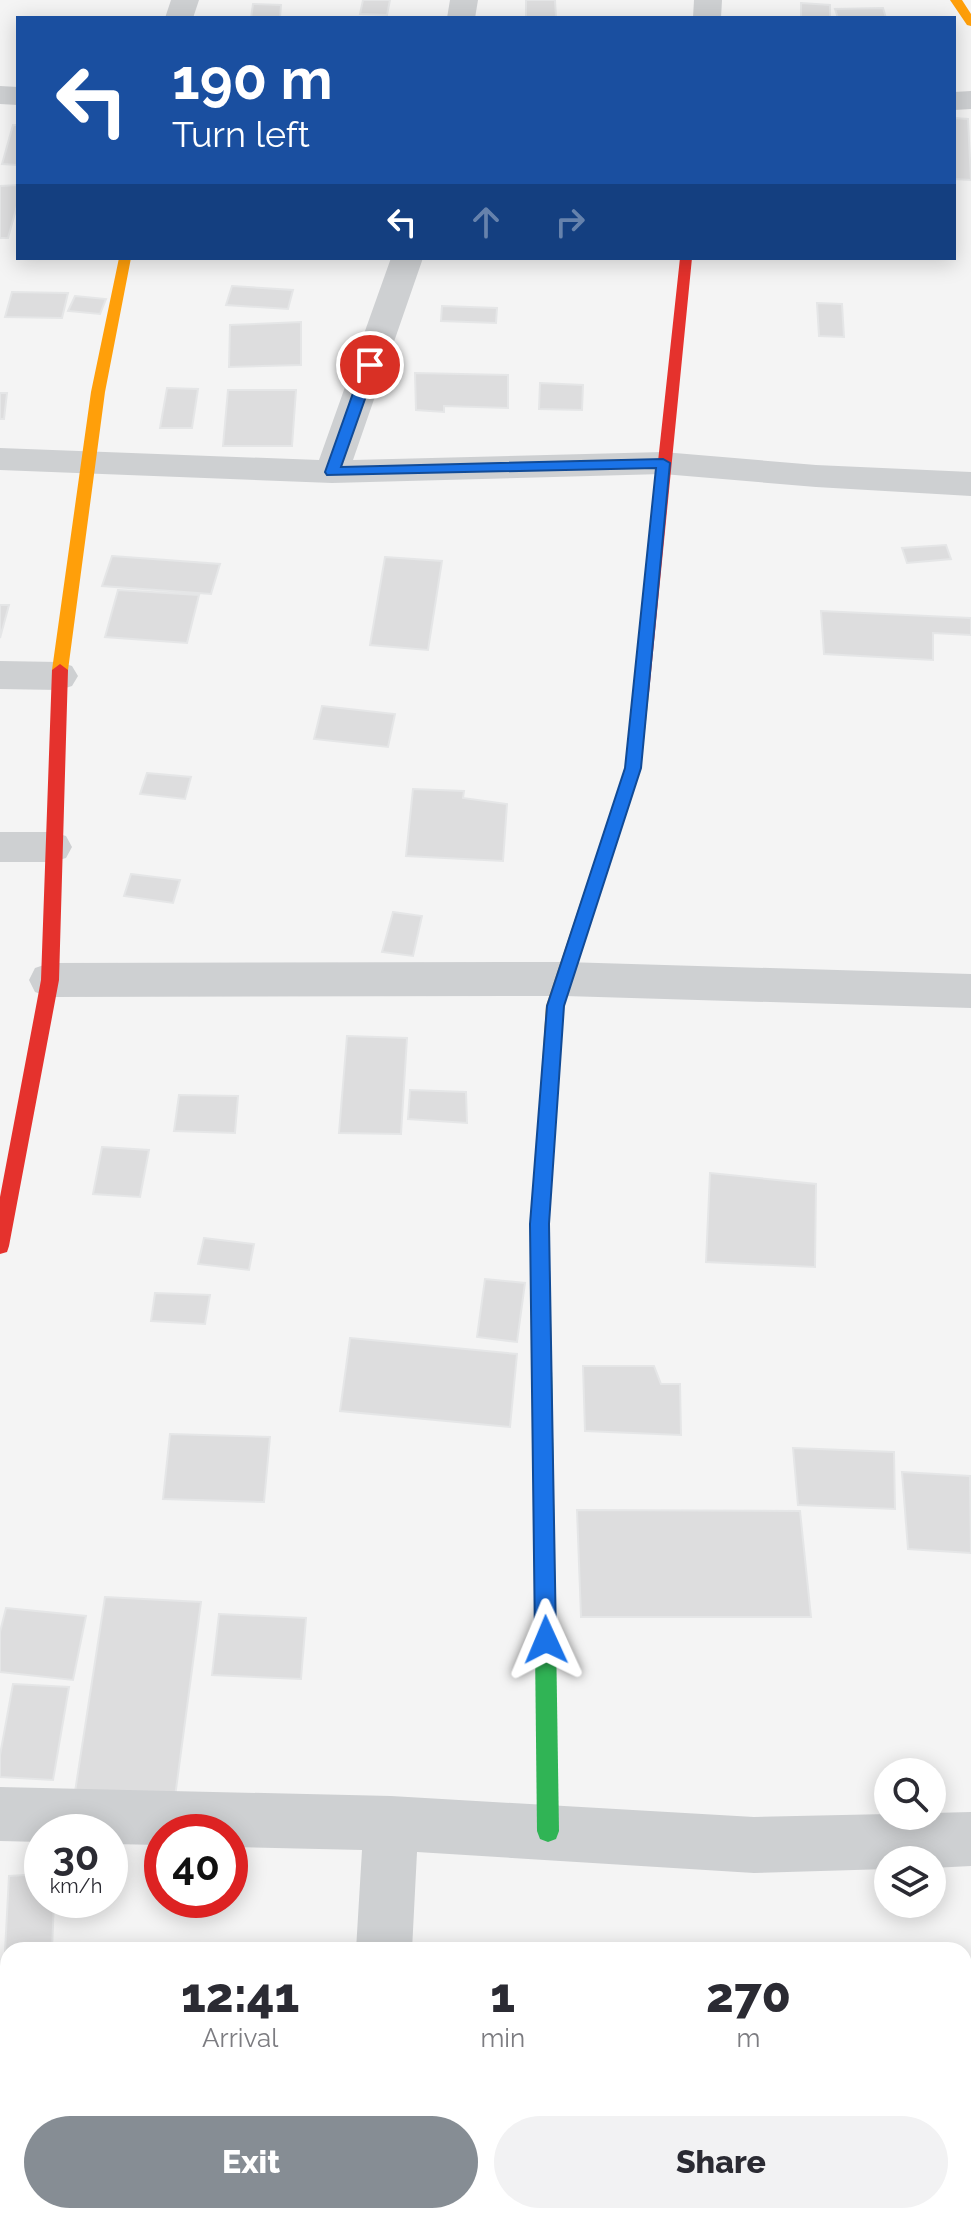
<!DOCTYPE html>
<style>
body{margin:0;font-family:Raleway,sans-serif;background:#f2f2f3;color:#2b2b33;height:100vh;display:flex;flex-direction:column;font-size:30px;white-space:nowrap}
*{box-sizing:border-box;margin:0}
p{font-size:26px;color:#7c7c81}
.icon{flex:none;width:44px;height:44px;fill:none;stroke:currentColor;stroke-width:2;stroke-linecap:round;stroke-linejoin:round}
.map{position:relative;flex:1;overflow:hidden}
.sheet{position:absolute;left:0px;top:1942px;width:972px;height:282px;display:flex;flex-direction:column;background:#fff;border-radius:24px 24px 0 0;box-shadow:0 4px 20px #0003}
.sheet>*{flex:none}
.banner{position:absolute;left:16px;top:16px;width:940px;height:244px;border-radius:0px;box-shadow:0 4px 20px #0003;background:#1a4fa0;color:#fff;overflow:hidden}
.buttons{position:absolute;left:874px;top:1758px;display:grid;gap:16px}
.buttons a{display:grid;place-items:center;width:72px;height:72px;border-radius:50%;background:#fff;box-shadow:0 4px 20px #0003;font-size:40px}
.speed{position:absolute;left:24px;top:1814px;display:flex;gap:16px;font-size:40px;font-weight:700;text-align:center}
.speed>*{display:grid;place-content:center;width:104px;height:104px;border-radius:50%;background:#fff;box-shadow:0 4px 20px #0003;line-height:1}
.speed small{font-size:20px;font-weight:400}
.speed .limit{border:12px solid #d22;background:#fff;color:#111}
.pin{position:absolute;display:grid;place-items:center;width:68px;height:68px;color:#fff;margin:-34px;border:4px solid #fff;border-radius:50%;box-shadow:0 2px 8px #0007}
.me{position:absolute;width:88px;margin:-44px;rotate:359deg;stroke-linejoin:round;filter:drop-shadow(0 0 6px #0008)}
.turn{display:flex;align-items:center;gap:28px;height:168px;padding:0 24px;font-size:36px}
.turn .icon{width:104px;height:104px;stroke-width:2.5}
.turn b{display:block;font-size:56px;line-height:68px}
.lanes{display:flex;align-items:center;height:76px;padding:0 24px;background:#0003;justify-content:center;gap:40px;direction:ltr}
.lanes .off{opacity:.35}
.eta{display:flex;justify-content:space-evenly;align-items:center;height:136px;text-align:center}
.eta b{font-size:48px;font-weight:800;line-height:56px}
.primary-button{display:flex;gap:16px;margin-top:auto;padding:16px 24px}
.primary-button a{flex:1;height:92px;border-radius:48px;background:#868d94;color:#fff;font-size:32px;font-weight:800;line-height:92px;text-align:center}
.primary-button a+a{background:#f2f2f3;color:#2b2b33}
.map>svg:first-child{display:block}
</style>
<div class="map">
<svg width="971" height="2223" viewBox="0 0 971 2223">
<rect width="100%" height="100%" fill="#f4f4f4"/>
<!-- building -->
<path fill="#ddddde" stroke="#e5e6e7" stroke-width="2" d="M 363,0 L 390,0 L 387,15 L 360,14 Z
M 526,0 L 555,0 L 556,18 L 526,18 Z
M 801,3 L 830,5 L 830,18 L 801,18 Z
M 253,4 L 281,5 L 280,18 L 251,18 Z
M 883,8 L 886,18 L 838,18 L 835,9 Z
M 954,118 L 968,119 L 971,180 L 954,179 Z
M 13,125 L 18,125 L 18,165 L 2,164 Z
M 18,185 L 18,202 L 8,238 L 0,238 L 0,186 Z
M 232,286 L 293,290 L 288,309 L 226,305 Z
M 12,292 L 68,293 L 62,318 L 5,317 Z
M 75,296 L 106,299 L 100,314 L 68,311 Z
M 817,303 L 842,304 L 844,337 L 819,336 Z
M 442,306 L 497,308 L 496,323 L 441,321 Z
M 301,322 L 301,365 L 229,367 L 230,325 Z
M 415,373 L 508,375 L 508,408 L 444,406 L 444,412 L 416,410 Z
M 540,383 L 583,385 L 582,410 L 539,409 Z
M 167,388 L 198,389 L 192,428 L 160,428 Z
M 228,390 L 296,390 L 292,446 L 223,446 Z
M 0,393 L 7,393 L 4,419 L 0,419 Z
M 946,545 L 951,559 L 907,563 L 902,548 Z
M 112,556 L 220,564 L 211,594 L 102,586 Z
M 385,557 L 442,561 L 428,650 L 370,645 Z
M 118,590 L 199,595 L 187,643 L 105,637 Z
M 0,605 L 9,605 L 0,638 Z
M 821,611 L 971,618 L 971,635 L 933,633 L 933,660 L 824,654 Z
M 322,706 L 395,714 L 388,747 L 314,739 Z
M 147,773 L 191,777 L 185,799 L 140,794 Z
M 413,789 L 464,791 L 463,798 L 507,804 L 503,861 L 406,856 Z
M 131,874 L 180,880 L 173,903 L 124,896 Z
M 393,912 L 422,916 L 413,956 L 382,952 Z
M 347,1036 L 407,1038 L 401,1134 L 339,1133 Z
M 410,1090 L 466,1092 L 467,1123 L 408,1119 Z
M 179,1095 L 238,1096 L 235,1133 L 174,1131 Z
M 102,1147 L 149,1150 L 140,1197 L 93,1194 Z
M 710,1173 L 816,1184 L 815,1267 L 706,1262 Z
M 204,1238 L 254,1244 L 249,1270 L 198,1264 Z
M 485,1279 L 525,1283 L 517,1342 L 477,1337 Z
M 155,1293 L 210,1295 L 205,1324 L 151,1321 Z
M 350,1338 L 517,1354 L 510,1427 L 340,1411 Z
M 583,1366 L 654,1366 L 661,1384 L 680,1384 L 681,1435 L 585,1431 Z
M 170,1434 L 270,1437 L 264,1502 L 163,1499 Z
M 793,1448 L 894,1452 L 895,1509 L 798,1505 Z
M 902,1472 L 970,1476 L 971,1553 L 908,1549 Z
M 577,1510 L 800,1511 L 811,1617 L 581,1617 Z
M 105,1597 L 201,1602 L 175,1797 L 75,1792 Z
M 6,1608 L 86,1616 L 73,1680 L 0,1672 L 0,1632 Z
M 219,1614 L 306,1618 L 301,1679 L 212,1675 Z
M 13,1684 L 69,1687 L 53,1780 L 0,1777 L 0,1755 Z
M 42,1874 L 42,1900 L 54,1900 L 52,1950 L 8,1950 L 8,2007 L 2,2008 L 9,1876 Z
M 8,2028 L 8,2076 L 0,2076 L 0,2029 Z
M 0,2092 L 8,2092 L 8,2143 L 0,2144 Z
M 538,2216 L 581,2216 L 580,2223 L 537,2223 Z"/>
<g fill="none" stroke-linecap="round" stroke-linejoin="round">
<!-- street -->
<path fill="#ced0d2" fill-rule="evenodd" d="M 171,0 L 199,0 L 193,18 L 165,18 Z
M 450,0 L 478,0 L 475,18 L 447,18 Z
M 694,0 L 722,0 L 721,18 L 693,18 Z
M 0,86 L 18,87 L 18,105 L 0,104 Z
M 971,91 L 971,109 L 954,110 L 954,92 Z
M 391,258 L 423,258 L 353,460 L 663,452 L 816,465 L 971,472 L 971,496 L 816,487 L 663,474 L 332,483 L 0,470 L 0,448 L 319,460 Z
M 0,661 L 59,662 L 72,666 L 78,676 L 72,686 L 59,690 L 0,689 Z
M 0,832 L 52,832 L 66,836 L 72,847 L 66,858 L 52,862 L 0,862 Z
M 565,962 L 971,974 L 971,1008 L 565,996 L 50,997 L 35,992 L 29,980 L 35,968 L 50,963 Z
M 0,1787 L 391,1796 L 754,1817 L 888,1814 L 932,1816 L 932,1813 L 971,1812 L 971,1866 L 932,1868 L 932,1860 L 888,1860 L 888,1869 L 754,1873 L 417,1852 L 412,1950 L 356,1950 L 362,1850 L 230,1847 L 230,1832 L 162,1832 L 162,1845 L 110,1844 L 110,1832 L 42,1832 L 42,1842 L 0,1841 Z
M 340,2216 L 400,2216 L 400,2223 L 340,2223 Z"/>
<!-- fast -->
<path fill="#30b455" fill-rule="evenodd" d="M 542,1361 L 549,1364 L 552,1370 L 559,1831 L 556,1839 L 548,1842 L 540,1839 L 537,1831 L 532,1370 L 535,1364 Z"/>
<!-- slow -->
<path fill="#ff9f0a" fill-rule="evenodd" d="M 950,0 L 962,0 L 971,14 L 971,26 L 967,25 Z
M 119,258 L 131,258 L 105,392 L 68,670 L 60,676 L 52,670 L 91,392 Z
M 641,687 L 649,693 L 641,768 L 564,1006 L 549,1224 L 552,1370 L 549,1376 L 542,1379 L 535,1376 L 532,1370 L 531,1224 L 546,1006 L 625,768 L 633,693 Z"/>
<!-- jam -->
<path fill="#e5322d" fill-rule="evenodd" d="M 680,258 L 692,258 L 649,693 L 641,699 L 633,693 Z
M 60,664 L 68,670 L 59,980 L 9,1246 L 7,1252 L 0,1254 L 0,1197 L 41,980 L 52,670 Z"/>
</g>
<!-- route -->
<path fill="#1a73e8" stroke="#114b97" stroke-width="2" d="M 370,361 L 377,365 L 341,467 L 663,459 L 670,463 L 641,768 L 564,1006 L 549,1224 L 556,1640 L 553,1647 L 546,1650 L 538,1647 L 535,1640 L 530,1224 L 547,1006 L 625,768 L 656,468 L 327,475 L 325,472 L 363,365 Z"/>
</svg>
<div class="buttons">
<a><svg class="icon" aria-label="search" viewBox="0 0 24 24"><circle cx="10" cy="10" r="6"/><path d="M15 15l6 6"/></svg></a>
<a><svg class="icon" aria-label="layers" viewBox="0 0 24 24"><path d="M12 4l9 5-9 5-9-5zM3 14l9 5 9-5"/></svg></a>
</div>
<div class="speed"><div>30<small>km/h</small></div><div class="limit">40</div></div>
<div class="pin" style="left:370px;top:365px;background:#d93025"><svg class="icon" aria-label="arrive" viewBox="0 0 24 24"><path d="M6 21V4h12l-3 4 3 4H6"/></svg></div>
<svg class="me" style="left:546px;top:1640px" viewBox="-20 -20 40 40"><path d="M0-17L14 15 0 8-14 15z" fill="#1a73e8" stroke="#fff" stroke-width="4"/></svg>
<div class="banner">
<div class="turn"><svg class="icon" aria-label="left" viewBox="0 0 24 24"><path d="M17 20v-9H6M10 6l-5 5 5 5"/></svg><div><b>190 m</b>Turn left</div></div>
<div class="lanes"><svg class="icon" aria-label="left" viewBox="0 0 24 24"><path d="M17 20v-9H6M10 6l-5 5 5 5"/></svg><svg class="icon off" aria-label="ahead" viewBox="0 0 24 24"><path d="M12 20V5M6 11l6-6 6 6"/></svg><svg class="icon off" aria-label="right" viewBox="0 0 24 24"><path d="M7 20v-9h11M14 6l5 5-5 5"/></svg></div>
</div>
<section class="sheet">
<div class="eta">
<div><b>12:41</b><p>Arrival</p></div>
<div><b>1</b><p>min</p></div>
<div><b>270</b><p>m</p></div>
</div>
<div class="primary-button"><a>Exit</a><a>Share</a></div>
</section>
</div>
